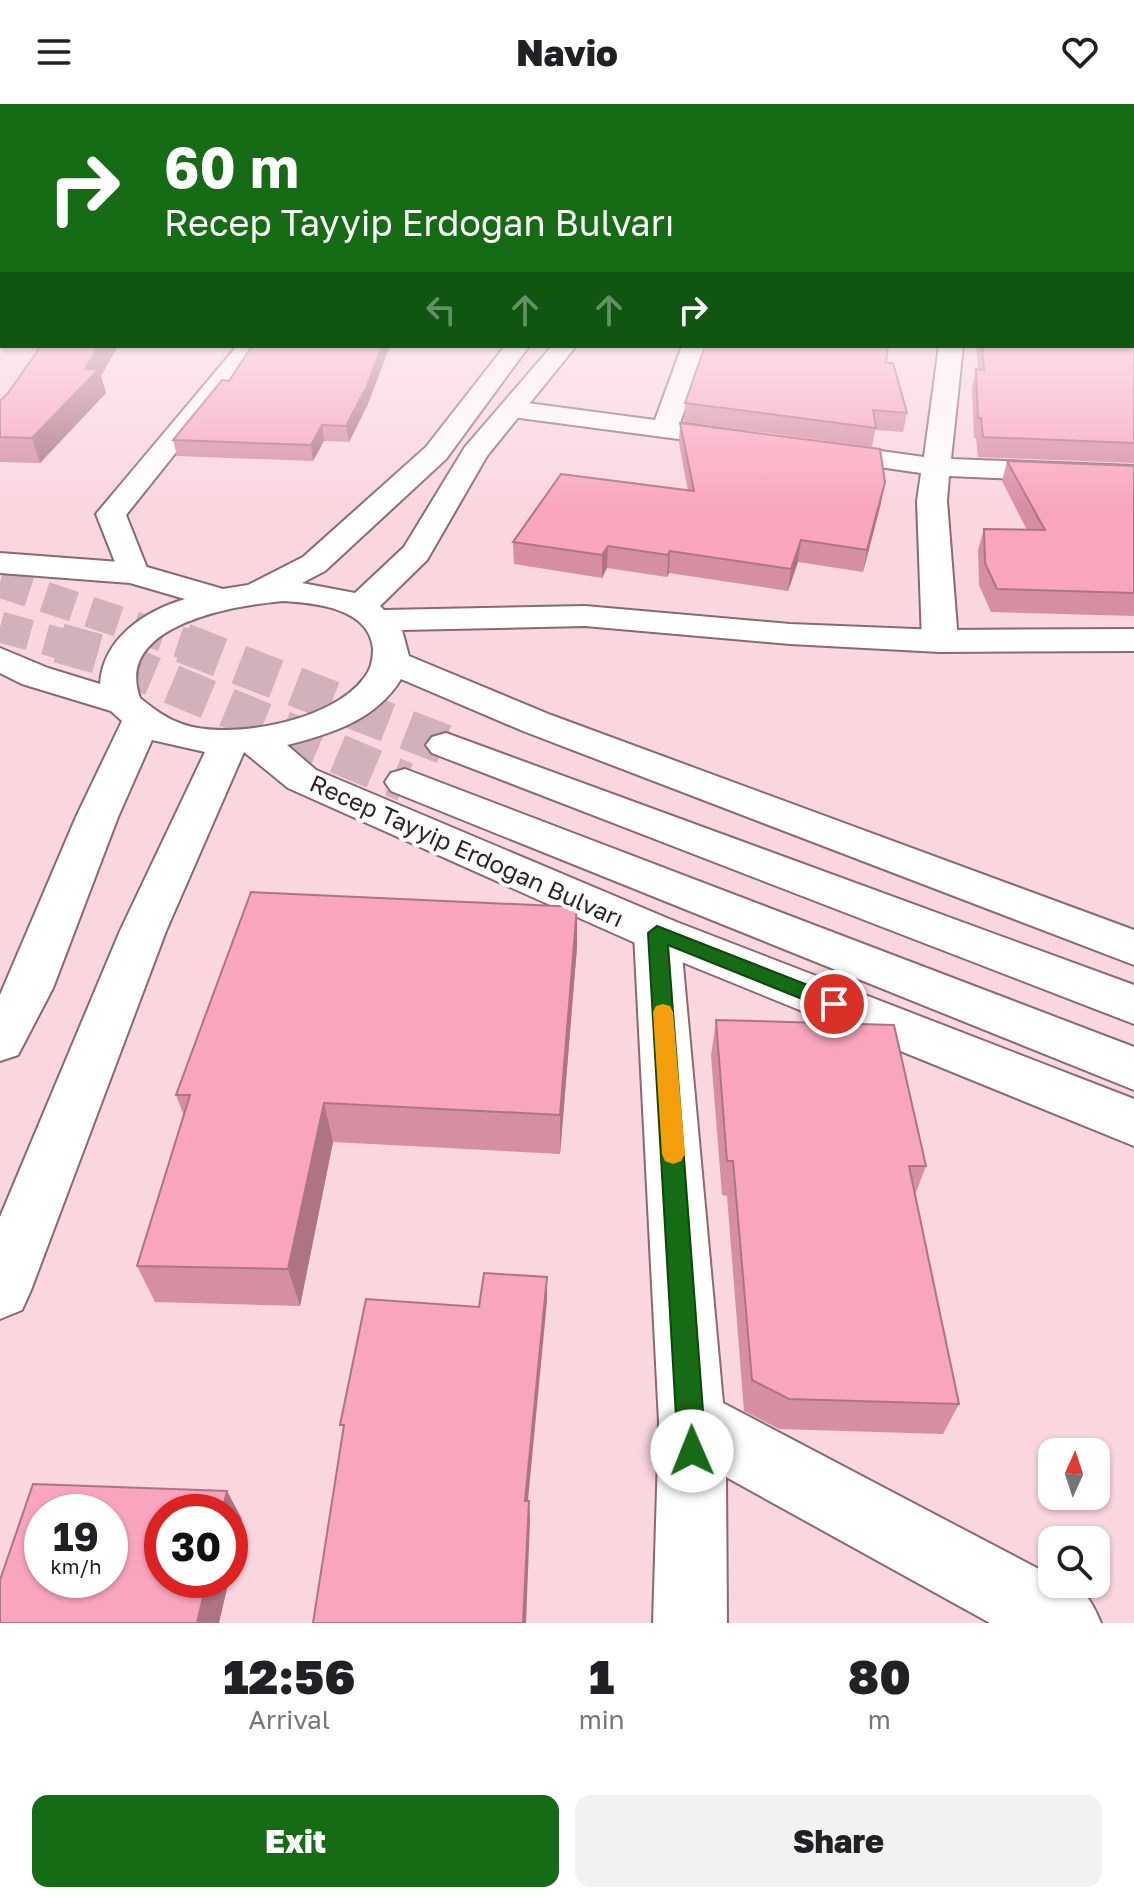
<!DOCTYPE html>
<meta charset="utf-8">
<style>
body{margin:0;font-family:"Golos Text",sans-serif;background:#f2f2f2;color:#202124;height:100vh;display:flex;flex-direction:column;font-size:30px;white-space:nowrap}
*{box-sizing:border-box;margin:0}
p{font-size:26px;color:#757577}
.icon{flex:none;width:44px;height:44px;fill:none;stroke:currentColor;stroke-width:2;stroke-linecap:round;stroke-linejoin:round}
.map{position:relative;height:1519px;overflow:hidden}
.sheet{display:flex;flex-direction:column;background:#fff;flex:1}
.sheet>*{flex:none}
.guide{position:absolute;left:0px;top:0px;width:1134px;height:244px;box-shadow:0 2px 6px #0004;background:#166c15;color:#fff;overflow:hidden}
.needle{width:52px;rotate:3deg}
.fabs{position:absolute;left:1038px;top:1334px;display:grid;gap:16px}
.fabs a{display:grid;place-items:center;width:72px;height:72px;border-radius:16px;background:#fff;box-shadow:0 2px 6px #0004;font-size:40px}
.speed{position:absolute;left:24px;top:1390px;display:flex;gap:16px;font-size:40px;font-weight:700;text-align:center}
.speed>*{display:grid;place-content:center;width:104px;height:104px;border-radius:50%;background:#fff;box-shadow:0 2px 6px #0004;line-height:1}
.speed small{font-size:20px;font-weight:400}
.speed .limit{border:12px solid #d22;background:#fff;color:#111}
.pin{position:absolute;display:grid;place-items:center;width:68px;height:68px;color:#fff;margin:-34px;border:4px solid #fff;border-radius:50%;box-shadow:0 2px 8px #0007}
.me{position:absolute;width:88px;margin:-44px;rotate:359deg;stroke-linejoin:round;filter:drop-shadow(0 0 6px #0008)}
.turn{display:flex;align-items:center;gap:28px;height:168px;padding:0 32px;font-size:36px}
.turn .icon{width:104px;height:104px;stroke-width:2.5}
.turn b{display:block;font-size:56px;line-height:68px}
.lanes{display:flex;align-items:center;height:76px;padding:0 32px;background:#0003;justify-content:center;gap:40px;direction:ltr}
.lanes .off{opacity:.35}
.eta{display:flex;justify-content:space-evenly;align-items:center;height:136px;text-align:center}
.eta b{font-size:48px;font-weight:800;line-height:56px}
.cta{display:flex;gap:16px;margin-top:auto;padding:16px 32px}
.cta a{flex:1;height:92px;border-radius:16px;background:#166c15;color:#fff;font-size:32px;font-weight:800;line-height:92px;text-align:center}
.cta a+a{background:#f2f2f2;color:#202124}
header{display:flex;justify-content:space-between;align-items:center;height:104px;padding:0 32px;background:#fff;font-size:36px;font-weight:800}
.map>svg:first-child{display:block}
</style>
<header><svg class="icon" aria-label="menu" viewBox="0 0 24 24"><path d="M4 6h16M4 12h16M4 18h16"/></svg>Navio<svg class="icon" aria-label="heart" viewBox="0 0 24 24"><path d="M12 20l-8-8c-3-5 5-10 8-4 3-6 11-1 8 4z"/></svg></header>
<div class="map">
<svg width="1134" height="1519" viewBox="0 0 1134 1519">
<rect width="100%" height="100%" fill="#fad6df"/>
<g fill="none" stroke-linecap="round" stroke-linejoin="round">
<!-- secondary-tunnel-far1 -->
<path stroke="#d2b2ba" stroke-width="31" stroke-dasharray="31 16" stroke-linecap="butt" d="M 0,478 L 189,541
M 0,523 L 66,541"/>
<!-- secondary-tunnel -->
<path stroke="#d2b2ba" stroke-width="40" stroke-dasharray="40 20" stroke-linecap="butt" d="M 59,539 L 102,551 L 405,678
M 183,539 L 446,641"/>
<!-- street casing -->
<g stroke="#896972" stroke-width="4">
<path id="street" d="M 237,242 L 261,242 L 126,411 L 149,469 L 144,476 L 133,479 L 122,476 L 96,410 Z
M 682,242 L 706,242 L 680,319 L 749,329 L 753,335 L 749,341 L 739,343 L 512,313 L 503,310 L 499,305 L 503,300 L 512,297 L 655,316 Z
M 939,242 L 963,242 L 951,355 L 1134,362 L 1134,380 L 949,372 L 947,397 L 958,537 L 952,544 L 940,548 L 928,544 L 922,537 L 917,397 L 921,369 L 823,355 L 813,353 L 809,347 L 813,341 L 823,339 L 924,353 Z
M 657,812 L 674,817 L 680,829 L 723,1299 L 1052,1472 L 1052,1480 C 1083,1480 1090,1493 1101,1519 L 990,1519 L 726,1373 L 727,1519 L 653,1519 L 659,1318 L 634,829 L 640,817 Z"/>
</g>
<!-- secondary casing -->
<g stroke="#896972" stroke-width="4">
<path id="secondary" d="M 505,242 L 529,242 L 446,355 L 325,467 L 302,479 L 355,489 L 404,443 L 465,343 L 552,242 L 576,242 L 487,352 L 427,456 L 380,502 L 384,506 L 585,502 L 790,520 L 940,526 L 1134,525 L 1134,547 L 940,548 L 790,540 L 585,522 L 402,526 L 409,552 L 551,611 L 1134,826 L 1134,861 L 523,627 L 401,575 C 376,616 331,630 287,641 L 316,666 L 674,817 L 1134,995 L 1134,1042 L 640,841 L 288,684 L 244,648 L 166,827 L 31,1186 L 22,1206 L 0,1215 L 0,1113 L 120,827 L 205,648 L 152,636 L 118,713 L 53,884 L 18,951 L 0,957 L 0,891 L 76,713 L 122,617 L 111,607 L 22,580 L 0,569 L 0,544 L 48,564 L 100,580 C 103,534 145,507 185,495 L 130,479 L 0,469 L 0,449 L 133,459 L 223,485 L 248,481 L 303,453 L 426,343 ZM 284,497 C 315,499 370,504 373,545 C 373,555 371,566 364,574 C 333,617 230,637 182,620 C 165,614 154,605 140,594 C 113,520 237,501 284,497 Z
M 446,629 L 1134,881 L 1134,920 L 432,649 L 426,641 L 432,633 Z
M 405,665 L 1134,943 L 1134,986 L 391,687 L 385,678 L 391,669 Z"/>
</g>
<!-- street -->
<use href="#street" fill="#fff" fill-rule="evenodd"/>
<!-- secondary -->
<use href="#secondary" fill="#fff" fill-rule="evenodd"/>
</g>
<!-- wall -->
<path fill="#d68ea3" d="M 0,194 L 2,194 L 2,237 L 0,237 Z
M 1134,194 L 1134,359 L 978,353 L 976,334 L 974,334 L 972,284 L 976,265 L 978,265 L 976,242 L 1132,242 Z
M 886,259 L 907,309 L 903,328 L 875,326 L 872,343 L 684,318 L 685,299 Z
M 101,272 L 106,289 L 40,359 L 0,358 L 0,297 L 8,289 Z
M 368,300 L 349,338 L 324,337 L 313,357 L 177,352 L 173,336 Z
M 680,319 L 881,399 L 863,468 L 798,458 L 788,487 L 669,469 L 667,473 L 607,464 L 602,474 L 514,460 L 513,438 L 688,387 L 679,339 Z
M 1007,357 L 1134,362 L 1134,512 L 991,508 L 979,481 L 978,446 L 984,425 L 1027,426 L 1002,377 Z
M 577,803 L 577,843 L 560,1050 L 333,1038 L 300,1202 L 155,1198 L 137,1162 L 184,1012 L 176,991 Z
M 716,916 L 926,1062 L 915,1091 L 959,1300 L 943,1330 L 779,1325 L 744,1307 L 727,1092 L 722,1091 L 711,952 Z"/>
<!-- shaded-wall -->
<path fill="#ae7484" d="M 99,242 L 118,242 L 101,272 L 106,289 L 40,359 L 32,334 L 85,265 Z
M 382,242 L 390,242 L 368,300 L 349,338 L 346,322 Z
M 322,321 L 324,337 L 313,357 L 311,341 Z
M 885,378 L 881,399 L 863,468 L 867,446 Z
M 801,436 L 798,458 L 788,487 L 791,465 Z
M 608,442 L 607,464 L 602,474 L 602,451 Z
M 670,447 L 669,469 L 667,473 L 668,451 Z
M 577,803 L 577,843 L 560,1050 L 560,1011 Z
M 324,999 L 333,1038 L 300,1202 L 288,1165 Z
M 547,1173 L 547,1197 L 526,1417 L 525,1397 Z
M 227,1387 L 242,1415 L 230,1470 L 230,1408 L 222,1408 Z
M 529,1397 L 530,1417 L 526,1519 L 523,1519 Z
M 207,1476 L 229,1476 L 219,1519 L 197,1519 Z"/>
<!-- building -->
<path fill="#f9a5bd" stroke="#ae7484" stroke-width="2" fill-rule="evenodd" d="M 0,194 L 2,194 L 2,215 L 0,215 Z
M 1132,194 L 1134,194 L 1134,339 L 983,333 L 981,314 L 978,314 L 976,265 L 984,266 L 982,242 L 1132,242 Z
M 41,242 L 99,242 L 85,265 L 99,265 L 32,334 L 0,333 L 0,297 L 8,289 Z
M 252,242 L 382,242 L 366,284 L 346,322 L 322,321 L 311,341 L 173,336 L 222,276 L 229,277 Z
M 705,242 L 888,242 L 886,259 L 893,259 L 907,309 L 873,306 L 876,324 L 685,299 Z
M 680,319 L 880,345 L 885,378 L 867,446 L 801,436 L 791,465 L 670,447 L 668,451 L 608,442 L 602,451 L 513,438 L 561,370 L 694,387 Z
M 1007,357 L 1134,362 L 1134,489 L 997,485 L 985,459 L 984,425 L 1045,426 Z
M 251,788 L 577,803 L 560,1011 L 324,999 L 288,1165 L 137,1162 L 190,991 L 176,991 Z
M 716,916 L 894,921 L 926,1062 L 909,1062 L 959,1300 L 789,1295 L 752,1276 L 733,1057 L 727,1057 Z
M 484,1169 L 547,1173 L 525,1397 L 529,1397 L 523,1519 L 313,1519 L 344,1321 L 340,1321 L 366,1195 L 479,1203 Z
M 33,1380 L 227,1387 L 222,1408 L 162,1408 L 162,1476 L 207,1476 L 197,1519 L 0,1519 L 0,1476 ZM 42,1408 L 110,1408 L 110,1476 L 42,1476 Z"/>
<!-- sky -->
<linearGradient id="sky" x2="0" y2="1"><stop stop-color="#9892be"/><stop offset="0.48" stop-color="#fdedf1"/><stop offset="1" stop-color="#fdedf1" stop-opacity="0"/></linearGradient>
<rect width="1134" height="407" fill="url(#sky)"/>
<!-- route -->
<path fill="#166c15" stroke="#0e460e" stroke-width="2" d="M 657,822 L 841,894 L 844,900 L 841,905 L 827,905 L 668,841 L 706,1347 L 702,1357 L 692,1361 L 682,1357 L 678,1347 L 648,829 Z"/>
<!-- slow -->
<path fill="#f59e0b" d="M 663,900 L 670,902 L 673,908 L 685,1050 L 681,1057 L 673,1060 L 665,1057 L 662,1050 L 653,908 L 656,902 Z"/>
<g text-anchor="middle" dominant-baseline="central" stroke-width="8" stroke-linejoin="round" paint-order="stroke">
<!-- street labels -->
<g font-size="24" fill="#302226" stroke="#fff">
<text transform="translate(467 746) rotate(24)">Recep Tayyip Erdoğan Bulvarı</text>
</g>
</g>
</svg>
<div class="fabs">
<a><svg class="needle" viewBox="-14 -14 28 28"><path d="M0-13l5 13h-10z" fill="#e53935"/><path d="M0 13l5-13h-10z" fill="#757577"/></svg></a>
<a><svg class="icon" aria-label="search" viewBox="0 0 24 24"><circle cx="10" cy="10" r="6"/><path d="M15 15l6 6"/></svg></a>
</div>
<div class="speed"><div>19<small>km/h</small></div><div class="limit">30</div></div>
<div class="pin" style="left:834px;top:900px;background:#d93025"><svg class="icon" aria-label="arrive" viewBox="0 0 24 24"><path d="M6 21V4h12l-3 4 3 4H6"/></svg></div>
<svg class="me" style="left:692px;top:1347px" viewBox="-20 -20 40 40"><circle r="19" fill="#fff"/><path d="M0-13L10 11 0 6-10 11z" fill="#166c15"/></svg>
<div class="guide">
<div class="turn"><svg class="icon" aria-label="right" viewBox="0 0 24 24"><path d="M7 20v-9h11M14 6l5 5-5 5"/></svg><div><b>60 m</b>Recep Tayyip Erdoğan Bulvarı</div></div>
<div class="lanes"><svg class="icon off" aria-label="left" viewBox="0 0 24 24"><path d="M17 20v-9H6M10 6l-5 5 5 5"/></svg><svg class="icon off" aria-label="ahead" viewBox="0 0 24 24"><path d="M12 20V5M6 11l6-6 6 6"/></svg><svg class="icon off" aria-label="ahead" viewBox="0 0 24 24"><path d="M12 20V5M6 11l6-6 6 6"/></svg><svg class="icon" aria-label="right" viewBox="0 0 24 24"><path d="M7 20v-9h11M14 6l5 5-5 5"/></svg></div>
</div>
</div>
<section class="sheet">
<div class="eta">
<div><b>12:56</b><p>Arrival</p></div>
<div><b>1</b><p>min</p></div>
<div><b>80</b><p>m</p></div>
</div>
<div class="cta"><a>Exit</a><a>Share</a></div>
</section>
